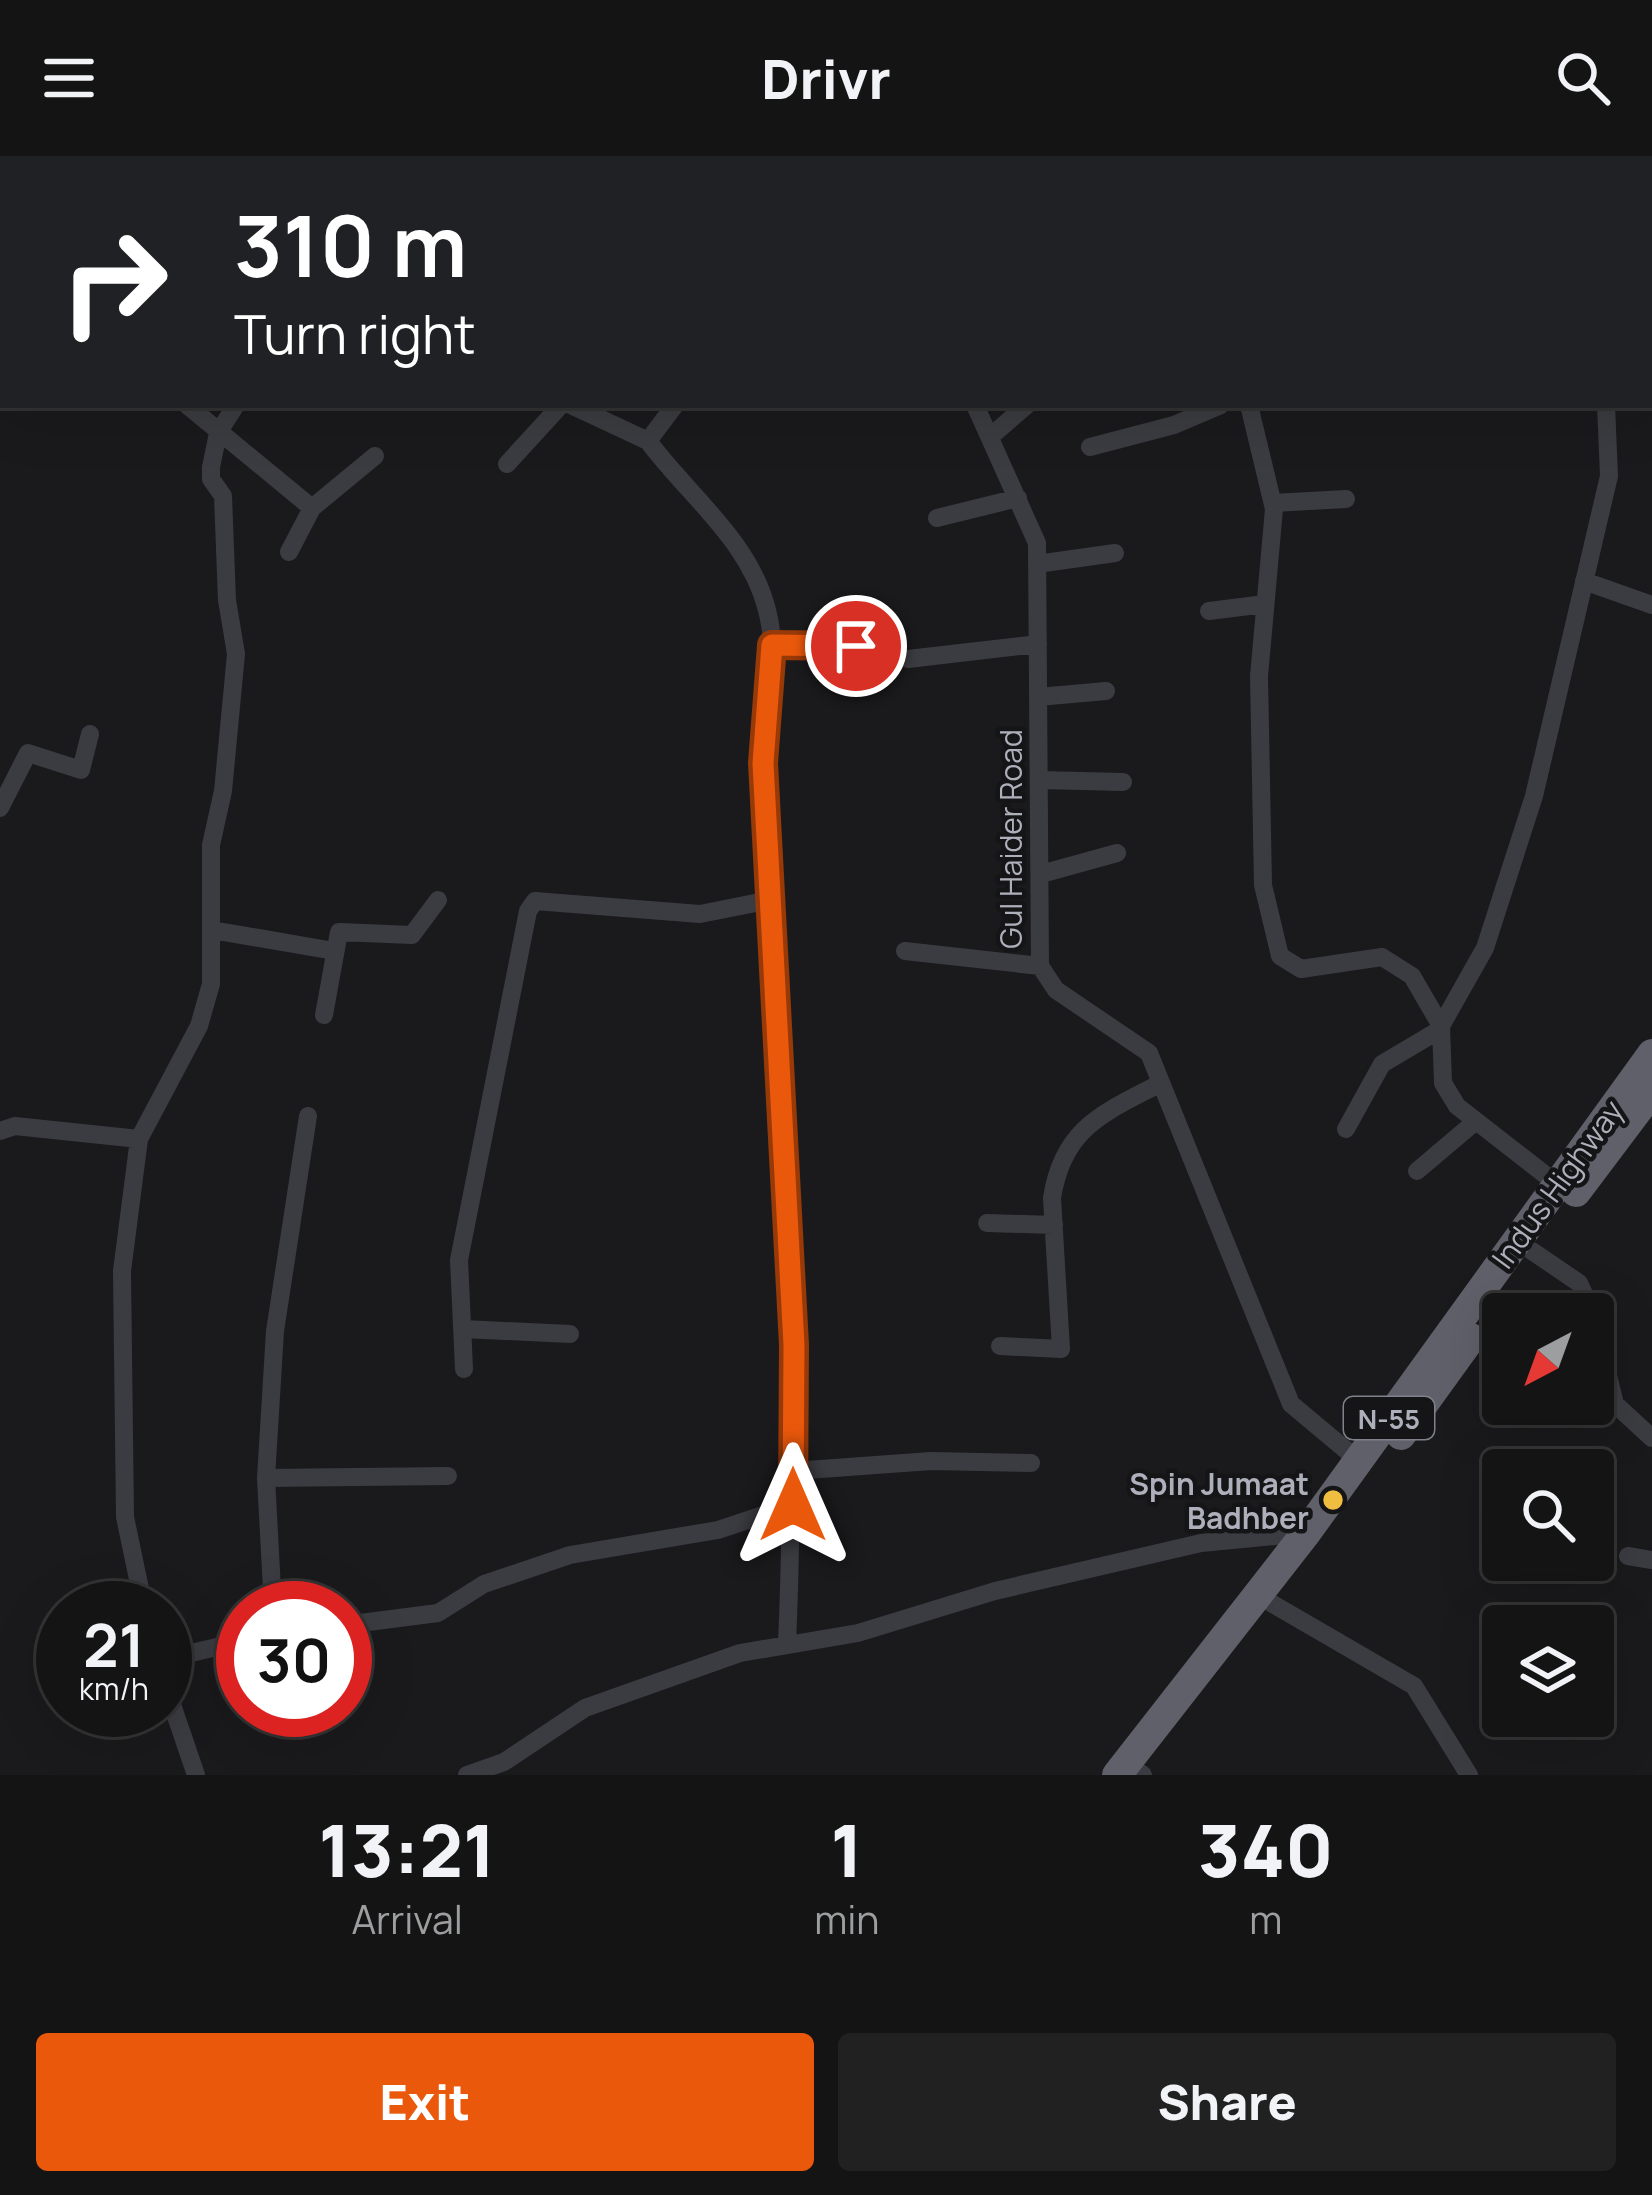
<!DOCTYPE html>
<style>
body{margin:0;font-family:Manrope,sans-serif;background:#212122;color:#f1f3f6;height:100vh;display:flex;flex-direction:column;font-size:45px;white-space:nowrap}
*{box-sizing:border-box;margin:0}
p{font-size:39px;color:#9d9ea0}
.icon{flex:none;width:66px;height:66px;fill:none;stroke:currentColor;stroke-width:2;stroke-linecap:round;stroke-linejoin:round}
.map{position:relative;height:1619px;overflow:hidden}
.details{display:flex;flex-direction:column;background:#141415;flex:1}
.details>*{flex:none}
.guide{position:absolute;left:0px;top:0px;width:1653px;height:252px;box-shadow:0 12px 48px #0002,0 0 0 3px #333334;background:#202124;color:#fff;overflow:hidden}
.needle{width:78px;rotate:221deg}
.controls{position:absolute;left:1482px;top:1137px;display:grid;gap:24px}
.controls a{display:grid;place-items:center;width:132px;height:132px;border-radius:12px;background:#141415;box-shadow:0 12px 48px #0002,0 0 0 3px #333334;font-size:60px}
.speed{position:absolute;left:36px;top:1425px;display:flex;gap:24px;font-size:60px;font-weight:700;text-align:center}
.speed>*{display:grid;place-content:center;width:156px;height:156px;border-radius:50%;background:#141415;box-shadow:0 12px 48px #0002,0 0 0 3px #333334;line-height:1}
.speed small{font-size:30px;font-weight:400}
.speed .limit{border:18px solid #d22;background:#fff;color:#111}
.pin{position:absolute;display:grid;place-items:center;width:102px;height:102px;color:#fff;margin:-51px;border:6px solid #fff;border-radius:50%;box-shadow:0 3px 12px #0007}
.me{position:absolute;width:132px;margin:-66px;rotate:0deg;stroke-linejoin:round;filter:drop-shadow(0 0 9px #0008)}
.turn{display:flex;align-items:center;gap:42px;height:252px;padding:0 36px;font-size:54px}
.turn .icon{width:156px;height:156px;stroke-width:2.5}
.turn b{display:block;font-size:84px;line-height:102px}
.eta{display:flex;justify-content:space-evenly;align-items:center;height:204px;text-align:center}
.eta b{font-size:72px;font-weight:800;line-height:84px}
.cta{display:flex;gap:24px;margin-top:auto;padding:24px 36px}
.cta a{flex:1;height:138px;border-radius:12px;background:#ea580c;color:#fff;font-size:48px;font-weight:800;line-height:138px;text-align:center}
.cta a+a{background:#212122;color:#f1f3f6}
header{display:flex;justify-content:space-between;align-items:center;height:156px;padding:0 36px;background:#141415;font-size:54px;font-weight:800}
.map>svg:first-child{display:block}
</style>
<header><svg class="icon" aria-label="menu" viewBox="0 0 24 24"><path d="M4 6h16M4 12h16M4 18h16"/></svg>Drivr<svg class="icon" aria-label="search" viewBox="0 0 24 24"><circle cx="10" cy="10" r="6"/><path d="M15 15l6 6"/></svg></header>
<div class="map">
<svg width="1652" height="1619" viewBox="0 0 1652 1619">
<rect width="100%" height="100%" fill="#1a1a1c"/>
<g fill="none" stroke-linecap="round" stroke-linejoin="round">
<!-- minor -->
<path stroke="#3b3c41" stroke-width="18" d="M 633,0 L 633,3
M 1120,0 L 1122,3
M 1335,0 L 1336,3
M 1621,0 L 1626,3
M 12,3 L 15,0
M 1021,3 L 1028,0
M 1273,3 L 1278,0
M 1362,3 L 1371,0
M 1539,3 L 1543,0
M 0,14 L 3,12
M 1650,71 L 1652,72
M 0,110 L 3,113
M 1650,142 L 1652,141
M 187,249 L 312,352
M 571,249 L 648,285
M 675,249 L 648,285 C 689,340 750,385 767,454 C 783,515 762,597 766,662 C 781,938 799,1212 787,1488
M 975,249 L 1037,387 L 1040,810 L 1056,834 L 1149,897 L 1291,1248 L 1358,1304
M 1249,249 L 1274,353 L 1259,520 L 1263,729 L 1280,800 L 1301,813 L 1382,801 L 1412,820 L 1441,870 L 1443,927 L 1457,950 L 1557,1028
M 991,280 L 1027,249
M 1090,291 L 1174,269 L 1221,249
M 507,308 L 561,249
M 1273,347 L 1346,343
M 937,362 L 1018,342
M 289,396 L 312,352 L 375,300
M 1037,408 L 1115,397
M 1584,425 L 1652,449
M 1209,455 L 1265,448
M 772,489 L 897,491
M 908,503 L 1038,488
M 1038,541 L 1106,535
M 1040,624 L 1123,626
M 0,652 L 28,597 L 81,614 L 90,578
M 1041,718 L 1117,697
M 212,774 L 334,795
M 905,795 L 1040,810
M 324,859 L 339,776 L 412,779 L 438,744
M 1441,870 L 1485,792 L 1534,640 L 1609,320 L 1606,249
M 1346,973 L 1382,908 L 1441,873
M 0,975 L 15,970 L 139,983
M 1417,1015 L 1476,965
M 987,1067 L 1054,1069
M 1532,1095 L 1579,1127 L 1593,1158
M 1593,1160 L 1615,1248 L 1652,1282
M 463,1173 L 570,1178
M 1000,1190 L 1061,1193 L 1052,1042 C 1063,971 1104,957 1161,927
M 464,1213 L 459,1104 L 528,755 L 535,745 L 700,758 L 770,744
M 793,1315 L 931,1305 L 1031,1307
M 266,1322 L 275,1175 L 308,960
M 1628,1400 L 1652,1404
M 1271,1447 L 1414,1530 L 1469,1619
M 144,1452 L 125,1361 L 122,1115 L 139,983 L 199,870 L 211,828 L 211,689 L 223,635 L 236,498 L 227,444 L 223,340 L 211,323 L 211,311 L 218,277 L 236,249
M 273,1452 L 266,1322 L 448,1320
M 345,1469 L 438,1457 L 484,1428 L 570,1399 L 718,1374 L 793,1349
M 165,1503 L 243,1485
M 165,1528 L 196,1619
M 1139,1616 L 1143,1619
M 467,1619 L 504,1606 L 585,1552 L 740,1497 L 858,1477 L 995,1435 L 1201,1387 L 1306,1377"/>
<!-- trunk -->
<path stroke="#5f6069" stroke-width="30" d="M 1576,1036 L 1652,935
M 1401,1279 L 1471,1182
M 1117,1619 L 1306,1377 L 1652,898"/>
</g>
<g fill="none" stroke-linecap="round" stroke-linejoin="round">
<!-- route casing -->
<g stroke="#983908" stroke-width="30">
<path id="route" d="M 793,1349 L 794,1189 L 763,607 L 772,489 L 856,490"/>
</g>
<!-- route -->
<use href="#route" stroke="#ea580c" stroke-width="21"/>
</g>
<!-- markers -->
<circle fill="#efbd3f" stroke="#151517" stroke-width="4.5" cx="1333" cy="1344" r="12"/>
<g text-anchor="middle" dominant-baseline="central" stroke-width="9" stroke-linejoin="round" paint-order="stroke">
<!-- shield labels -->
<rect fill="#151517" stroke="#7f828a" stroke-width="3" x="1344" y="1241" width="90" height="42" rx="9"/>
<g font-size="27" font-weight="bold" fill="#adb0bb">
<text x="1389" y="1262">N-55</text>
</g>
<!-- street labels -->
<g font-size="30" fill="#adb0bb" stroke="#151517">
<text transform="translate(1010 683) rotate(-90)">Gul Haider Road</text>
<text transform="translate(1557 1028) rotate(-54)">Indus Highway</text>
</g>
<!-- poi labels -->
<g font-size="30" font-weight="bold" fill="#adb0bb" stroke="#151517" text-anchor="end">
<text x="1309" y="1327">Spin Jumaat<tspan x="1309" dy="34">Badhber</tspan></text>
</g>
</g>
</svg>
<div class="controls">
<a><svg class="needle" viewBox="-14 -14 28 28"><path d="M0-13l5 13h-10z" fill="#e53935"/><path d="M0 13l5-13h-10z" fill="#9d9ea0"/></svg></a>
<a><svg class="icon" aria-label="search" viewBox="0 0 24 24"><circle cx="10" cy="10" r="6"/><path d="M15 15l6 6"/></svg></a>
<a><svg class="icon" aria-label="layers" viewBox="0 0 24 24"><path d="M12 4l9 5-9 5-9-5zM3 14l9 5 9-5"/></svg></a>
</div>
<div class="speed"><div>21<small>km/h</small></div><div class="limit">30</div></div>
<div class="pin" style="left:856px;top:490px;background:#d93025"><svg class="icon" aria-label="arrive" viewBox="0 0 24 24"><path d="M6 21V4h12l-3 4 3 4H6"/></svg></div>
<svg class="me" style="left:793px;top:1349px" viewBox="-20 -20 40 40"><path d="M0-17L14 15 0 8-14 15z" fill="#ea580c" stroke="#fff" stroke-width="4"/></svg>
<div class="guide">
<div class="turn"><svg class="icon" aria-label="right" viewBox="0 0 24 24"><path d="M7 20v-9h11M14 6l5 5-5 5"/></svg><div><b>310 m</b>Turn right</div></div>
</div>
</div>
<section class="details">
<div class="eta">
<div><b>13:21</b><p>Arrival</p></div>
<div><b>1</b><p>min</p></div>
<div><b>340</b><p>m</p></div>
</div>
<div class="cta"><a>Exit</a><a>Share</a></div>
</section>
